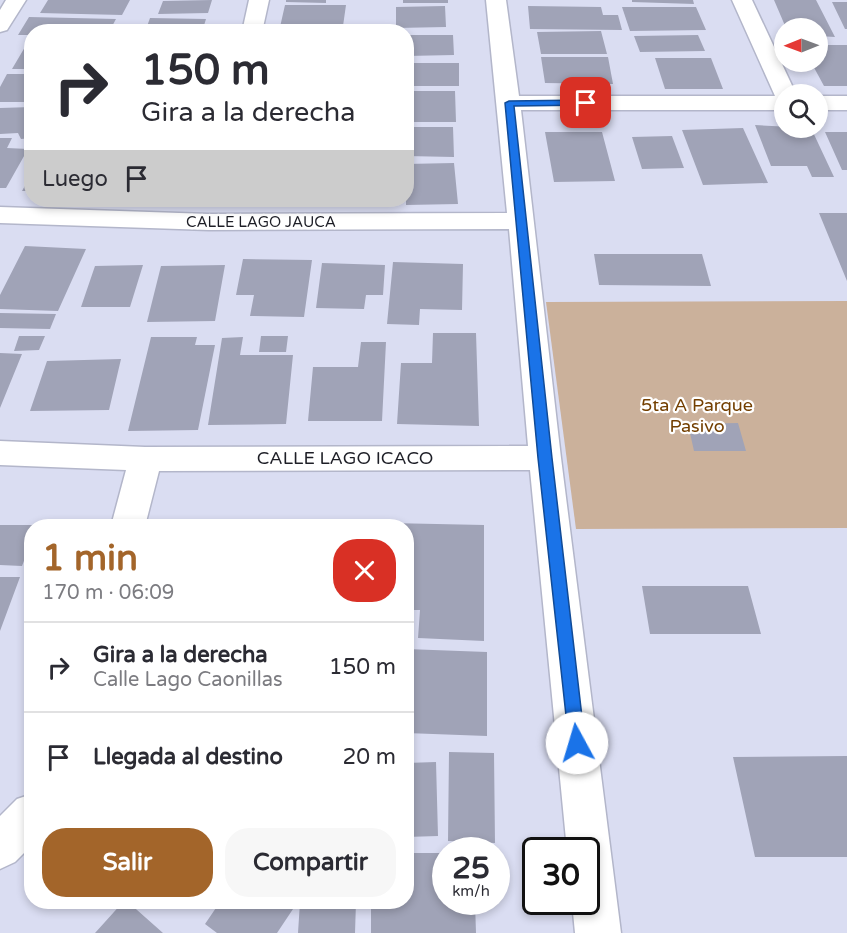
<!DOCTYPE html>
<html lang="es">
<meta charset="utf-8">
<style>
body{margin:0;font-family:"Varela Round",sans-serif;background:#f7f7f7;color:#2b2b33;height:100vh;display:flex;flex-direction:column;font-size:22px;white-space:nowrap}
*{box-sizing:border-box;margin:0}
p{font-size:20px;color:#7c7c81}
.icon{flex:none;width:33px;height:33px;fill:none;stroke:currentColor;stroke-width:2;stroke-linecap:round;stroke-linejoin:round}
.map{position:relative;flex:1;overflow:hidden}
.sheet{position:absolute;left:24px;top:519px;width:390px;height:390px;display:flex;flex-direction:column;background:#fff;border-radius:24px;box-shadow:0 3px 9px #0003}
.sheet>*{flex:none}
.hud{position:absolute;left:24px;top:24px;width:390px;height:183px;border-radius:24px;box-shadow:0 3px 9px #0003;background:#fff;color:#2b2b33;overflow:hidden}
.needle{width:39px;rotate:269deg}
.fabs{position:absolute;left:774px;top:18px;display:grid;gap:12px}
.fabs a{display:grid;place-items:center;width:54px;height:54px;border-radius:50%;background:#fff;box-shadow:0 3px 9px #0003;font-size:30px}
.speed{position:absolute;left:432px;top:837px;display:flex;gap:12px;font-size:30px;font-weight:700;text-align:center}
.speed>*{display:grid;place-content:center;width:78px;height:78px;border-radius:50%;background:#fff;box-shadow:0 3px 9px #0003;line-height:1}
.speed small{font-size:15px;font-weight:400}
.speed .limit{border:3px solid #111;border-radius:9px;background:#fff;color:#111}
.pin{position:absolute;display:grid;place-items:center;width:51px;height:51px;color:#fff;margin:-26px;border-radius:12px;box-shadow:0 3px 9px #0006}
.me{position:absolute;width:66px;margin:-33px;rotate:354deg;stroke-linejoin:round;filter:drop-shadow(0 0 4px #0008)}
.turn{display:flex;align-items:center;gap:21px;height:126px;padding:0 18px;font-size:27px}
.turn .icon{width:78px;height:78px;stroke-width:2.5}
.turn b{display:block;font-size:42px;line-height:51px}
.then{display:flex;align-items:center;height:57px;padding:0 18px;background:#0003;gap:12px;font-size:22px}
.round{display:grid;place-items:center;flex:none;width:63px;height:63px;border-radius:24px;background:#f7f7f7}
.headline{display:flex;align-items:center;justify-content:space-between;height:102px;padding:0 18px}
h1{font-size:36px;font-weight:800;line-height:45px;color:#a3652a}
.cta{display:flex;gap:12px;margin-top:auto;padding:12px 18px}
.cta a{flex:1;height:69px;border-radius:24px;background:#a3652a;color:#fff;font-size:24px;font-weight:800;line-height:69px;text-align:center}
.cta a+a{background:#f7f7f7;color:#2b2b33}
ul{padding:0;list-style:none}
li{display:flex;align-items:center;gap:18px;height:90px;padding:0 18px;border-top:2px solid #e1e1e2}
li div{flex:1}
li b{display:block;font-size:22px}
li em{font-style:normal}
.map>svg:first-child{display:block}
</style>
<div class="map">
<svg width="847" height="933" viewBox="0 0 847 933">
<rect width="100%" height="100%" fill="#daddf2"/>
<!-- green -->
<path fill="#cbb19b" d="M 847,301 L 847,528 L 576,529 L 546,302 Z"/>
<!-- building -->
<path fill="#a0a3b7" d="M 48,0 L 130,0 L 122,15 L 40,13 Z
M 212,0 L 208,13 L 158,14 L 163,1 Z
M 286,0 L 326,0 L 326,3 L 286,2 Z
M 403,0 L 448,0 L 448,3 L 403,3 Z
M 632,0 L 693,0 L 694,4 L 632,2 Z
M 774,0 L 816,0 L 835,37 L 818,36 L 818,28 L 786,28 Z
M 832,2 L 847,2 L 847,29 L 845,29 Z
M 285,5 L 346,5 L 343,26 L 280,27 Z
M 445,6 L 446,27 L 396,28 L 396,7 Z
M 528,6 L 601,7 L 603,15 L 618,15 L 622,30 L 530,29 Z
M 622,7 L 696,7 L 706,30 L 630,31 Z
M 29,17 L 116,19 L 109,32 L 32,32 L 32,41 L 26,41 L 30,35 L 18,35 Z
M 150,18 L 206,19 L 202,32 L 145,32 Z
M 601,31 L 607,54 L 541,54 L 537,32 Z
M 406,35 L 453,35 L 454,55 L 406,56 Z
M 698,35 L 705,51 L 640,52 L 634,36 Z
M 818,45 L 847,45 L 847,86 L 824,86 L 811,62 L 818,62 Z
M 25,47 L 32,47 L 32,69 L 12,69 Z
M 541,57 L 608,57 L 613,84 L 545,83 Z
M 655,58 L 711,58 L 723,89 L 665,89 Z
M 406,63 L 459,63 L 459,86 L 406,86 Z
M 7,74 L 32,74 L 32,102 L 0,102 L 0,87 Z
M 406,91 L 455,91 L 456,122 L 406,122 Z
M 32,107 L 32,138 L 21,139 L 18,133 L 0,134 L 0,108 Z
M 755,125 L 811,128 L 834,177 L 812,177 L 807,166 L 771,166 Z
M 406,127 L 453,127 L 454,157 L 406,156 Z
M 743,128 L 768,183 L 703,185 L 682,130 Z
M 545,132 L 602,132 L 615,181 L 554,182 Z
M 825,132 L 847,132 L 847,170 L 842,170 Z
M 672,136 L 684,168 L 642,169 L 632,137 Z
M 0,138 L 12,138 L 7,148 L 28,149 L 6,188 L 0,188 Z
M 454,163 L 458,204 L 406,205 L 406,164 Z
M 32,173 L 32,191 L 22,191 Z
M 819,213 L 847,213 L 847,281 Z
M 25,246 L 86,249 L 58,311 L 0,309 L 0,295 Z
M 594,254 L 702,254 L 711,286 L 599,285 Z
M 243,259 L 312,260 L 304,317 L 250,316 L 254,295 L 236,295 Z
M 393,262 L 463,264 L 462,310 L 420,309 L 419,325 L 387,324 Z
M 322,263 L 385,265 L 383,295 L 366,295 L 364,309 L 316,308 Z
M 143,265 L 130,307 L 81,307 L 95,266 Z
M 225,265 L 215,321 L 147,322 L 161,266 Z
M 0,313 L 56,314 L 50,329 L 0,328 Z
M 433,333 L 476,333 L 479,426 L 397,424 L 401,363 L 432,363 Z
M 19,336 L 45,336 L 39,350 L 14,351 Z
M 261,336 L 288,336 L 286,352 L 259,352 Z
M 151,337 L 197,337 L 195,345 L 215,345 L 198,430 L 128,431 Z
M 243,337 L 240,355 L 293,355 L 286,424 L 208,425 L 222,338 Z
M 361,342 L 386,342 L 382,421 L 308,421 L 313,367 L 358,367 Z
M 0,353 L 22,354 L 0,408 Z
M 121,359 L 109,410 L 30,411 L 47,361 Z
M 738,423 L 746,451 L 694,451 L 688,424 Z
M 277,520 L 360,520 L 360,526 L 276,526 Z
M 389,523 L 484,525 L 484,641 L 418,638 L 420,610 L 406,610 L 406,526 L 388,526 Z
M 0,525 L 32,525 L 32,540 L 22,566 L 0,565 Z
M 0,577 L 20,577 L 0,631 Z
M 642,586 L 748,586 L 761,634 L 650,634 Z
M 406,649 L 487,652 L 487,736 L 406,733 Z
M 449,752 L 494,753 L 495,843 L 448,841 Z
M 847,756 L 847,857 L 755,857 L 733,757 Z
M 436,762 L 438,836 L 406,837 L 406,763 Z
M 406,853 L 446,853 L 446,902 L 475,902 L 476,933 L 371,933 L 371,902 L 406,902 Z
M 123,902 L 128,902 L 163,933 L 95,933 Z
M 220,902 L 284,902 L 295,906 L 277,933 L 217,933 L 205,924 Z
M 300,902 L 356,902 L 355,933 L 298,933 Z"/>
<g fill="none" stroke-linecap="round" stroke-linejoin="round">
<!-- street casing -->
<g stroke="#b3b6ca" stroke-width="3">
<path id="street" d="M 6,0 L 26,0 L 7,30 L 0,32 L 0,10 Z
M 249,0 L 269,0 L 262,32 L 242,32 Z
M 486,0 L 506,0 L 519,96 L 775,96 L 732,0 L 752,0 L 796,94 L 784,94 L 784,110 L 521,110 L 561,458 L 621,933 L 575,933 L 572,902 L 586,902 L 586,850 L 567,850 L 530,470 L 159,471 L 145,526 L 111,526 L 126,470 L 0,465 L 0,441 L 145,447 L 528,446 L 509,229 L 209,230 L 0,223 L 0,207 L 209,214 L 507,213 Z
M 818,96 L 847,96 L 847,110 L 818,110 Z
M 32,794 L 32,845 L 15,862 L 0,869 L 0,816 L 17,799 Z"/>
</g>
<!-- street -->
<use href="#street" fill="#fff" fill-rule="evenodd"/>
</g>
<!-- route -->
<path fill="#1a73e8" stroke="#114b97" stroke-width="1.5" d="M 586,100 L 591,103 L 590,105 L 514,106 L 552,458 L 585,743 L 583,749 L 577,751 L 571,749 L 569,743 L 538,458 L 505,103 L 509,101 Z"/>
<g text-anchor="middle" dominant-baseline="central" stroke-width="4.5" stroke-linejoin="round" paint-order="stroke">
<!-- far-street labels -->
<g font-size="15" fill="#1d1e26" stroke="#fff">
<text x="261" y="222">CALLE LAGO JAUCA</text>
</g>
<!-- park labels -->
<g font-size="18" fill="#733f00" stroke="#fff">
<text x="697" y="405">5ta A Parque<tspan x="697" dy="21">Pasivo</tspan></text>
</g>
<!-- street labels -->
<g font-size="18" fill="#1d1e26" stroke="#fff">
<text x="345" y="458">CALLE LAGO ICACO</text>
</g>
</g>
</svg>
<div class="fabs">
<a><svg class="needle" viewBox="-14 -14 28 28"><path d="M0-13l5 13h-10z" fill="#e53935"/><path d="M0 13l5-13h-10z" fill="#7c7c81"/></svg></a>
<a><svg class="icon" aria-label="search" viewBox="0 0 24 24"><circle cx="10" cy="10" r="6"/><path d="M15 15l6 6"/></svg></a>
</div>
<div class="speed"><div>25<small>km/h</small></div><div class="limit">30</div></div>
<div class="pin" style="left:586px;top:103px;background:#d93025"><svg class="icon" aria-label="arrive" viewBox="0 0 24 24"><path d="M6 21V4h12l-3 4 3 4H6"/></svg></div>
<svg class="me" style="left:577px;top:743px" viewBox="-20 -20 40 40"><circle r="19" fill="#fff"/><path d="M0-13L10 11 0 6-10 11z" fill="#1a73e8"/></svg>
<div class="hud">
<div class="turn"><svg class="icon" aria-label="right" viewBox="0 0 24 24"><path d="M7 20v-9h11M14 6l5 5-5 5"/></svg><div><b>150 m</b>Gira a la derecha</div></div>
<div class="then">Luego<svg class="icon" aria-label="arrive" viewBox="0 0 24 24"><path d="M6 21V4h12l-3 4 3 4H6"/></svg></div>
</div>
<section class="sheet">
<div class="headline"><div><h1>1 min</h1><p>170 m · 06:09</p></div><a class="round" style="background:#d93025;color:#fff"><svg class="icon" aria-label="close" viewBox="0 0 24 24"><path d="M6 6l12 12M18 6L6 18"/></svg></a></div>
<ul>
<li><svg class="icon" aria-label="right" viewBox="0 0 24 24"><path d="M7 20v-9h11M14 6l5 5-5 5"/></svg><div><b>Gira a la derecha</b><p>Calle Lago Caonillas</p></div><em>150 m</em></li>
<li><svg class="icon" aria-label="arrive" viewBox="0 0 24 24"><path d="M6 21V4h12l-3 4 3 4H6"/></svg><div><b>Llegada al destino</b></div><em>20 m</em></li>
</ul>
<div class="cta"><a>Salir</a><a>Compartir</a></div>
</section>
</div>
